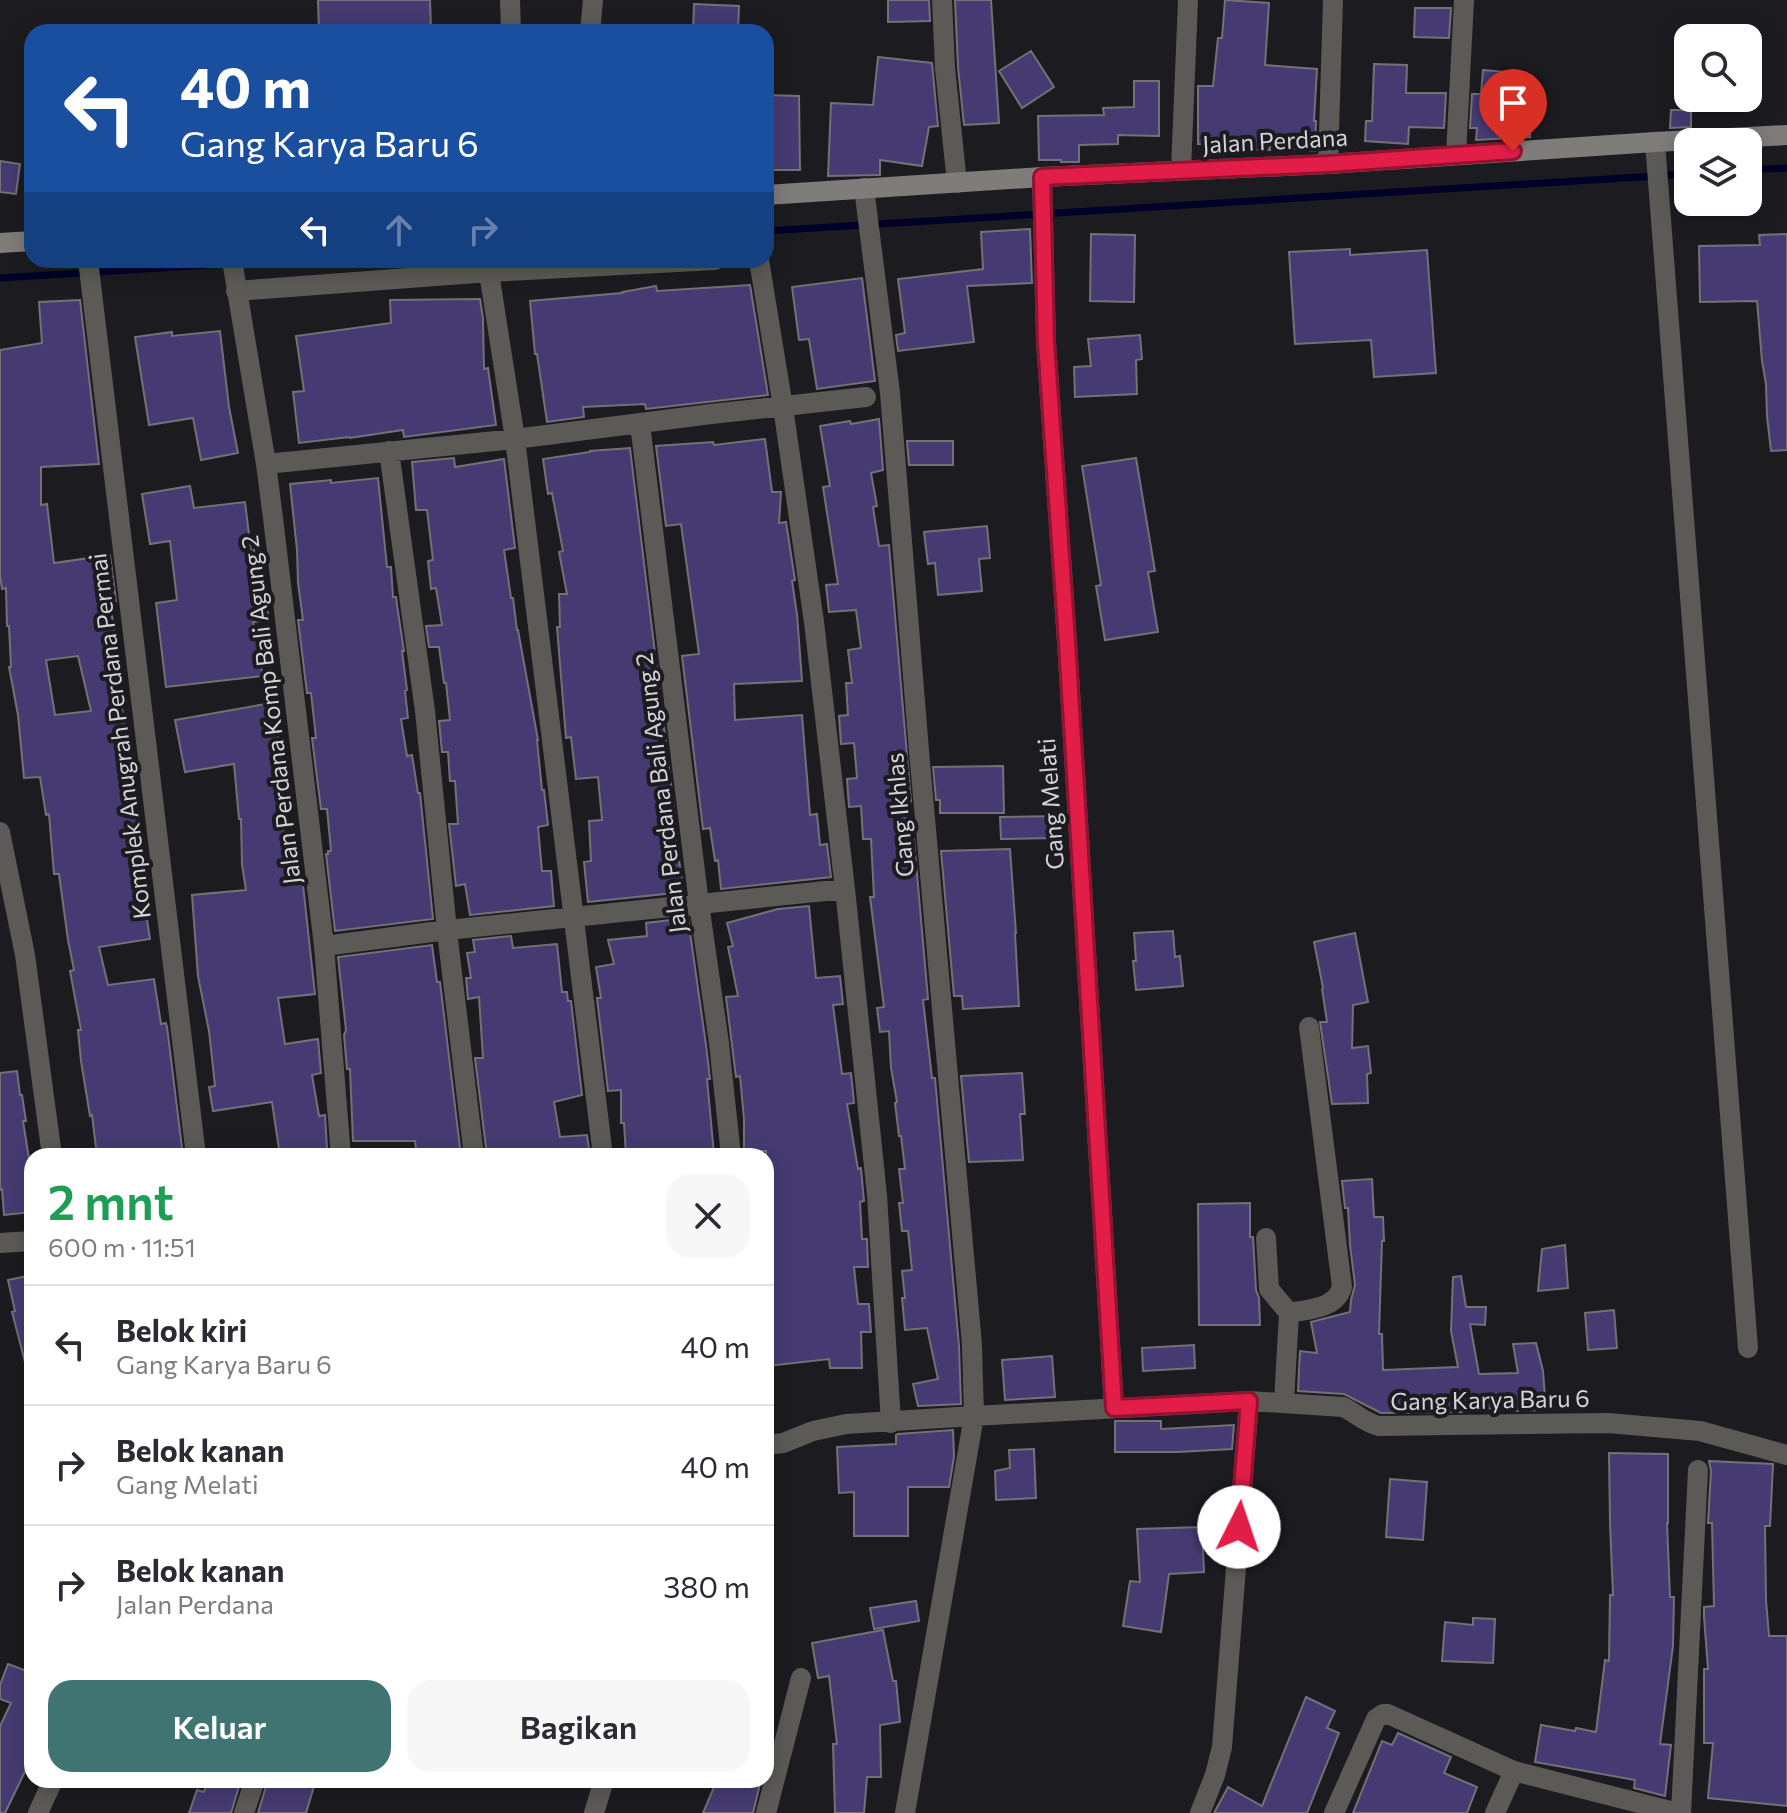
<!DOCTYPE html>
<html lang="id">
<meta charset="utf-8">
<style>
body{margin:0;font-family:Commissioner,sans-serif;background:#f7f7f7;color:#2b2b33;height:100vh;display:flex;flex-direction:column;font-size:30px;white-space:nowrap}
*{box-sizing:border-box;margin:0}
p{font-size:26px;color:#7c7c81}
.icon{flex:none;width:44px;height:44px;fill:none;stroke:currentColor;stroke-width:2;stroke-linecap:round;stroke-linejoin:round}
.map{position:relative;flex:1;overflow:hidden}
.panel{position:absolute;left:24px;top:1148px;width:750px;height:640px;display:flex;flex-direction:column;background:#fff;border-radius:24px;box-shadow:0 4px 20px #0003}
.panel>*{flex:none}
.guide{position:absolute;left:24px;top:24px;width:750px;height:244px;border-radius:24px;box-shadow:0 4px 20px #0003;background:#1a4fa0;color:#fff;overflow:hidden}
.tools{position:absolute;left:1674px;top:24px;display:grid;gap:16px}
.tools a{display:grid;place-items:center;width:88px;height:88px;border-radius:16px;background:#fff;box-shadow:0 4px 20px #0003;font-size:40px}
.pin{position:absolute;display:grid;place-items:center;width:68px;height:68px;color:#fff;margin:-82px -34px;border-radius:50% 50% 50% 0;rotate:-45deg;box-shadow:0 0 8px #0007}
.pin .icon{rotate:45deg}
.me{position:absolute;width:88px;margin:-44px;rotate:4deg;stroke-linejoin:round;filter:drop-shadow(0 0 6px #0008)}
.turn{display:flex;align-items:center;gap:28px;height:168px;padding:0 24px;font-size:36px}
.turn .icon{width:104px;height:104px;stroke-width:2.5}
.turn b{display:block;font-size:56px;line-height:68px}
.lanes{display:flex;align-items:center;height:76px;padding:0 24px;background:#0003;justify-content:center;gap:40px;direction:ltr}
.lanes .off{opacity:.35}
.round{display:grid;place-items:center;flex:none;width:84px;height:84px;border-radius:24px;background:#f7f7f7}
.headline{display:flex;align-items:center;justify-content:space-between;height:136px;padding:0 24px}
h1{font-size:48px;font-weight:600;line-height:60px;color:#1e9e55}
.primary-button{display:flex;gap:16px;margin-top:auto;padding:16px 24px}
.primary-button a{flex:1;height:92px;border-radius:24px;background:#407472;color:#fff;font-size:32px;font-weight:600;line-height:92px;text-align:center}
.primary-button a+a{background:#f7f7f7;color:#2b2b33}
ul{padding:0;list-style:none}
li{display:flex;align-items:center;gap:24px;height:120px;padding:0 24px;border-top:2px solid #e1e1e2}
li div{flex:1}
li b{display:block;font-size:30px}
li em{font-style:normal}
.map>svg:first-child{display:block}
</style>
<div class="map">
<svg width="1787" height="1813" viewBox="0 0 1787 1813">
<rect width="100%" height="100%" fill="#1c1b20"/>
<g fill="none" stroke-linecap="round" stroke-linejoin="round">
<!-- stream -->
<path stroke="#000028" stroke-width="7" d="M 1748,170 L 1787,168
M 766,231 L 1688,174
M 0,278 L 289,260"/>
</g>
<!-- building -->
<path fill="#453b72" stroke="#717177" stroke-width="2" fill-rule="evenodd" d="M 318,0 L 430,0 L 431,32 L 319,32 Z
M 888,0 L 929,0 L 930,21 L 888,22 Z
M 955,0 L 991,0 L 999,123 L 964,125 L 958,67 Z
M 1225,0 L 1269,3 L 1265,65 L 1317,69 L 1314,121 L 1316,121 L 1315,151 L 1270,146 L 1270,150 L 1242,150 L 1242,144 L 1198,144 L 1198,86 L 1213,86 L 1218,38 L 1222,38 Z
M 694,4 L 739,6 L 738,32 L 693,32 Z
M 1415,8 L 1451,8 L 1449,38 L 1414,37 Z
M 1031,51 L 1054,87 L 1022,108 L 999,71 Z
M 878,57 L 932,63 L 938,126 L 929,127 L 922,166 L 880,160 L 880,175 L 828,176 L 831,103 L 873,105 Z
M 1374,64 L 1407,65 L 1406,93 L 1446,93 L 1444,128 L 1409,127 L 1408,144 L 1365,141 L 1366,121 L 1372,121 Z
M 1483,70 L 1505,72 L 1504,86 L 1532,88 L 1530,137 L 1476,140 L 1477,128 L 1470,128 L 1472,94 L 1481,94 Z
M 1134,81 L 1159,81 L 1159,136 L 1118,135 L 1118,144 L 1079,145 L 1079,162 L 1061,162 L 1061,160 L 1039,160 L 1038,116 L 1104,115 L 1103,108 L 1134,107 Z
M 766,95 L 799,96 L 800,170 L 766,170 Z
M 1671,110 L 1691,110 L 1691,127 L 1670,128 Z
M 0,161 L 20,164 L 16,194 L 0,192 Z
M 1030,229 L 1032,283 L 967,286 L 974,342 L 898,351 L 896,335 L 905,333 L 898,279 L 983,269 L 981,232 Z
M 1091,234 L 1135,235 L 1134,302 L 1090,301 Z
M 1787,234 L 1787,450 L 1771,451 L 1767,416 L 1766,384 L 1762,361 L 1757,301 L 1700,302 L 1699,246 L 1760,245 L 1759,235 Z
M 1350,249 L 1350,255 L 1427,250 L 1436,373 L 1374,377 L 1371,340 L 1295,344 L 1289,252 Z
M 862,278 L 875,381 L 817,389 L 809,339 L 799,340 L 792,287 Z
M 750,285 L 768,395 L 646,409 L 645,404 L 583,407 L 584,417 L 547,422 L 537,354 L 535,354 L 530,301 L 622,293 L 622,292 L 656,286 L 657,291 Z
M 480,299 L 483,318 L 484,369 L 488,368 L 496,425 L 404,437 L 403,430 L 350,438 L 349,437 L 299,443 L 293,392 L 304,391 L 296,336 L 391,323 L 390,300 Z
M 80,300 L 99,464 L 41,467 L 41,505 L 47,504 L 54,563 L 110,555 L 116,601 L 110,602 L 117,650 L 112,651 L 123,697 L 121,698 L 140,855 L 137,856 L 150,939 L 99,947 L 108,985 L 154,979 L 161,1024 L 166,1023 L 167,1027 L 183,1156 L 97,1156 L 92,1115 L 90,1116 L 81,1061 L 78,1030 L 81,1030 L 70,971 L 74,970 L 68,940 L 59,874 L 54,874 L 49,814 L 46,815 L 40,777 L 24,778 L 18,715 L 9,667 L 11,667 L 9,626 L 7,626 L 6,588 L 2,589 L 0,575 L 0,350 L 42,343 L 39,302 ZM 78,656 L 91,711 L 55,715 L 46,660 Z
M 220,331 L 229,407 L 238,453 L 201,460 L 193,418 L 149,425 L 135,337 L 172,332 L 172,336 Z
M 1140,335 L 1142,359 L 1136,360 L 1137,394 L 1075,397 L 1074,367 L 1091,366 L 1088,339 Z
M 879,419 L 883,470 L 871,473 L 877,506 L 873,507 L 879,546 L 889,545 L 890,557 L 911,802 L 905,803 L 907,841 L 914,840 L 928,999 L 923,1000 L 932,1078 L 935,1078 L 959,1346 L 961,1404 L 918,1406 L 913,1384 L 938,1379 L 927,1328 L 905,1330 L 902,1298 L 905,1298 L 902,1271 L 912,1270 L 908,1231 L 902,1231 L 899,1203 L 903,1203 L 899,1169 L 905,1169 L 901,1136 L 899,1136 L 895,1103 L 897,1102 L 891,1068 L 889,1031 L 880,1032 L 877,1008 L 884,1007 L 870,897 L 874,897 L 871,839 L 863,839 L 861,806 L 849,807 L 847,779 L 857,778 L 854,743 L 841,744 L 839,716 L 848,715 L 846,683 L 852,683 L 848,650 L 861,648 L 856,610 L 829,612 L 826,585 L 838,584 L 823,487 L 830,486 L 820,426 L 850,421 L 851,424 Z
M 765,439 L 772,492 L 781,492 L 779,523 L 786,522 L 795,580 L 792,581 L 797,614 L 802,681 L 734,684 L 735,720 L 802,715 L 810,815 L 817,814 L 820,845 L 827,844 L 831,877 L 721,889 L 718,860 L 715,861 L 710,828 L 703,829 L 682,656 L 699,654 L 681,524 L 666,526 L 656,446 L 713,442 L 714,445 Z
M 907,441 L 953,441 L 953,465 L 909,465 Z
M 630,448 L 677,834 L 675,835 L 684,892 L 588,902 L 584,862 L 591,861 L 589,821 L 602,820 L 598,777 L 576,779 L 571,737 L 566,738 L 557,627 L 560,627 L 559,594 L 567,594 L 559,552 L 563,551 L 552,493 L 548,494 L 543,459 L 590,452 L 590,451 Z
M 454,458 L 455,467 L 504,459 L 515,548 L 504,550 L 511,598 L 513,598 L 517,630 L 518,630 L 538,740 L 537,740 L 542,790 L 544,790 L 548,825 L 538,827 L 542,871 L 551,871 L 554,906 L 470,915 L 465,884 L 456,886 L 449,824 L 458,824 L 455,781 L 450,781 L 448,752 L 442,752 L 439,721 L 450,720 L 446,683 L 444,683 L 439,647 L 429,647 L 426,626 L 442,625 L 436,588 L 431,589 L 428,561 L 433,560 L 427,510 L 416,510 L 412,462 Z
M 1136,458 L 1155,571 L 1148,572 L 1158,632 L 1105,640 L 1096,586 L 1101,585 L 1082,466 Z
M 378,478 L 387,567 L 391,567 L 393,597 L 396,597 L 397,605 L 404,651 L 402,651 L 407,690 L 405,691 L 408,718 L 401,719 L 407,756 L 412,755 L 418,793 L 420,793 L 433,919 L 335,931 L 326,854 L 328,854 L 328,851 L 331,851 L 327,809 L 321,809 L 312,738 L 316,738 L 311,693 L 307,693 L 298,620 L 303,620 L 298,583 L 297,550 L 290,484 L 331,480 L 331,483 Z
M 190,486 L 194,508 L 245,502 L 251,551 L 254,550 L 257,582 L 263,581 L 269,620 L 253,622 L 263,676 L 166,687 L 156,603 L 177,600 L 170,541 L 150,544 L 142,494 Z
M 987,526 L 990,558 L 979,559 L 982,591 L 938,595 L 935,563 L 928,564 L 924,532 Z
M 271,703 L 280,747 L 274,748 L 280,822 L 283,822 L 285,860 L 300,858 L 315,994 L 278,998 L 285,1044 L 318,1039 L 321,1073 L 312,1075 L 319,1116 L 325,1115 L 327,1149 L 320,1151 L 321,1156 L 280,1156 L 272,1102 L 213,1111 L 209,1087 L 215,1086 L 209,1031 L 198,976 L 192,895 L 246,890 L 242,865 L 241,819 L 239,819 L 234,764 L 185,772 L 175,720 Z
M 1003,766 L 1004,813 L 940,813 L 940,800 L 936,800 L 933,767 Z
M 1058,816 L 1058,838 L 1001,839 L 1000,817 Z
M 1010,849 L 1016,933 L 1015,933 L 1019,1006 L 963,1009 L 962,996 L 954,996 L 941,851 Z
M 809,906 L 816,978 L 840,976 L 843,1004 L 833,1005 L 842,1074 L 851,1073 L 854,1103 L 847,1104 L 858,1169 L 861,1168 L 864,1201 L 860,1202 L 862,1239 L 867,1239 L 868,1267 L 854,1267 L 858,1304 L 869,1304 L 871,1332 L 861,1332 L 862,1368 L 830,1368 L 829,1359 L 768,1366 L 766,1350 L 766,1151 L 744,1151 L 744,1119 L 740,1076 L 736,1077 L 726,997 L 738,996 L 728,947 L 733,946 L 727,923 L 778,909 Z
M 688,918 L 706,1045 L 710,1079 L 707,1079 L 714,1154 L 681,1156 L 680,1153 L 626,1156 L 624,1123 L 621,1123 L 621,1090 L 608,1091 L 597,998 L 601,998 L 596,967 L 614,964 L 608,940 L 647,936 L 646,923 Z
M 1173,931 L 1175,957 L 1180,956 L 1183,986 L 1136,990 L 1133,961 L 1136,961 L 1134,933 Z
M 1355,933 L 1368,1002 L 1353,1005 L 1352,1048 L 1368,1046 L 1371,1073 L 1367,1074 L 1368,1103 L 1332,1104 L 1320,1022 L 1327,1022 L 1322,989 L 1323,988 L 1314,942 Z
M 511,936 L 513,948 L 557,944 L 562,992 L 567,992 L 568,1001 L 571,1001 L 582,1095 L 554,1102 L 560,1137 L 587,1135 L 590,1156 L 487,1156 L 475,1058 L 483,1058 L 479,997 L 468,999 L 466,978 L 471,978 L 467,953 L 475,952 L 473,940 Z
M 432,945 L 437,982 L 440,982 L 461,1156 L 417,1156 L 415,1141 L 353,1141 L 350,1069 L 347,1069 L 344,1035 L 346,1030 L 338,957 Z
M 17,1071 L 20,1095 L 22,1095 L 26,1121 L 23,1121 L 32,1177 L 32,1212 L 4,1215 L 2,1189 L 0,1190 L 0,1073 Z
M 1022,1073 L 1025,1114 L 1020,1114 L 1023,1160 L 969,1162 L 961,1076 Z
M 1372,1179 L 1374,1217 L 1383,1217 L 1384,1241 L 1382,1241 L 1379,1334 L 1382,1334 L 1383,1370 L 1458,1367 L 1451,1331 L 1453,1277 L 1461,1276 L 1466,1307 L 1486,1307 L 1485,1325 L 1470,1324 L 1479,1374 L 1518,1373 L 1513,1344 L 1536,1343 L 1543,1371 L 1546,1410 L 1508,1411 L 1507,1408 L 1462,1409 L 1462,1412 L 1381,1413 L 1344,1394 L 1298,1391 L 1300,1351 L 1317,1353 L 1311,1322 L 1350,1312 L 1351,1300 L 1355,1285 L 1350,1245 L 1348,1208 L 1345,1208 L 1342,1181 Z
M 1250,1203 L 1250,1237 L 1253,1237 L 1256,1290 L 1259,1298 L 1260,1325 L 1199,1325 L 1198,1204 Z
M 1565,1245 L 1568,1288 L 1538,1291 L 1542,1249 Z
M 32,1275 L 32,1365 L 26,1366 L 12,1312 L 15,1311 L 8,1280 Z
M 1614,1310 L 1617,1348 L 1588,1350 L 1585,1313 Z
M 1194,1345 L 1195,1368 L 1143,1371 L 1142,1348 Z
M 1052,1356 L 1055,1397 L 1005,1400 L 1002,1360 Z
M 1115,1421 L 1161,1421 L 1161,1429 L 1234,1425 L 1232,1449 L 1178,1452 L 1115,1452 Z
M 953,1430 L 954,1457 L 949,1487 L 908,1487 L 908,1536 L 854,1536 L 854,1492 L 839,1493 L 837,1447 L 896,1444 L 896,1435 L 898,1434 Z
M 1034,1449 L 1036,1498 L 996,1500 L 995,1471 L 1010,1468 L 1009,1450 Z
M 1609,1453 L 1668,1454 L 1668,1523 L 1667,1523 L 1670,1597 L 1674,1597 L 1673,1646 L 1660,1744 L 1671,1745 L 1665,1796 L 1634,1788 L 1635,1780 L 1535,1762 L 1541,1725 L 1575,1731 L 1576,1728 L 1596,1732 L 1605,1660 L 1609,1661 L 1610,1595 L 1613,1595 L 1610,1523 Z
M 1709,1461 L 1773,1464 L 1770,1526 L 1765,1526 L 1766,1600 L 1769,1636 L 1787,1636 L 1787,1806 L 1708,1798 L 1713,1743 L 1704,1743 L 1704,1669 L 1708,1669 L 1704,1617 L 1704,1607 L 1714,1606 L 1712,1523 L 1708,1523 L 1711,1471 Z
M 1390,1479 L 1427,1482 L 1423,1540 L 1386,1537 Z
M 1202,1527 L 1204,1572 L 1169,1574 L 1161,1632 L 1123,1626 L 1130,1581 L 1140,1582 L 1137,1529 Z
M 916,1601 L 919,1621 L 874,1629 L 870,1608 Z
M 1473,1618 L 1495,1619 L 1493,1663 L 1442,1661 L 1445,1622 L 1473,1625 Z
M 883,1630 L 893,1681 L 896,1681 L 900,1722 L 880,1725 L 881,1777 L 867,1777 L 864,1813 L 835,1813 L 833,1744 L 837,1744 L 829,1676 L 818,1678 L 812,1643 Z
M 8,1664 L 32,1673 L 32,1757 L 5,1813 L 0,1813 L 0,1726 L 11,1703 L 0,1699 L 0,1685 Z
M 1306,1697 L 1335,1711 L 1327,1728 L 1339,1733 L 1307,1813 L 1214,1813 L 1228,1787 L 1262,1806 Z
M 1398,1733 L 1451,1757 L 1444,1773 L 1477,1787 L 1467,1813 L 1353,1813 L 1382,1741 L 1392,1745 Z
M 208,1780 L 241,1780 L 231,1813 L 189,1813 L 197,1790 L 204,1792 Z
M 268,1780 L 316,1780 L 306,1813 L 258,1813 Z
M 717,1780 L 745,1780 L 760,1784 L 753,1813 L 703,1813 Z"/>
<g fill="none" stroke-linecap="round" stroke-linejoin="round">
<!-- street -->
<path stroke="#5b5a57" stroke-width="20" d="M 510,0 L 511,32
M 942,0 L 945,68 L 957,183
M 590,32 L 593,0
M 1655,142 L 1748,1348
M 1456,155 L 1464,0
M 1328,164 L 1333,0
M 1181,170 L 1188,0
M 1042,177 L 1046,342 L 1067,642 L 1114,1408
M 88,260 L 196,1156
M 232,260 L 266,464 L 273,518 L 324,946 L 341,1156
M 487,260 L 515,439 L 603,1156
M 759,260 L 783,407 L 814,622 L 845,889 L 877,1195 L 891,1423
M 236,291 L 489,272 L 715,260
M 640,424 L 699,904 L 719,1043 L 731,1156
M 389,451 L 425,711 L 448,940 L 474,1156
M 266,464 L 515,439 L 711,414 L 866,397
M 0,832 L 25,955 L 52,1156
M 324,946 L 447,930 L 845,889
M 1266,1238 L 1269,1289 L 1289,1313 L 1284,1403
M 0,1243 L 32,1241
M 1289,1313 C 1308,1309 1336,1309 1342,1287 L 1309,1027
M 766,1445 L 783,1443 L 813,1431 L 846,1424 L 974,1416 L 972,1345 L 919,751 L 890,393 L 864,188
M 38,1813 L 53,1780
M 244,1813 L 255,1780
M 594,1813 L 604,1780
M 766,1813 L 801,1678
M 905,1813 L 974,1416 L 1249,1401 L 1343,1407 C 1356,1413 1365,1423 1379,1426 L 1608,1423 L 1700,1431 L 1787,1455
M 1200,1813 L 1215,1775 L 1222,1747 L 1249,1401
M 1334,1813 L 1376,1719 L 1383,1714 L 1388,1714 L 1514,1771 L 1678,1813
M 1495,1813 L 1514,1771
M 1681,1813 L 1698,1470"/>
<!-- secondary -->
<path stroke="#7f7d79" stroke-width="20" d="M 766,195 L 1042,177 L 1328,164 L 1655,142 L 1787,135
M 0,243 L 32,241"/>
</g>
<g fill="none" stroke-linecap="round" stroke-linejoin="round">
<!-- route casing -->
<g stroke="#92132f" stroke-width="20">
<path id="route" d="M 1239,1527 L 1249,1401 L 1114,1408 L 1067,642 L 1046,342 L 1042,177 L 1328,164 L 1513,151"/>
</g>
<!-- route -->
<use href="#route" stroke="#e11d48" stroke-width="14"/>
</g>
<g text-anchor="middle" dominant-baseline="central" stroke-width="8" stroke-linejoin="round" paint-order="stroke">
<!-- street labels -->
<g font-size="24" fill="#d4d3d7" stroke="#1c1b20">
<text transform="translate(1275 140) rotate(-3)">Jalan Perdana</text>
<text transform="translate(270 710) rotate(-97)">Jalan Perdana Komp Bali Agung 2</text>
<text transform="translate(119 736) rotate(-97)">Komplek Anugrah Perdana Permai</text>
<text transform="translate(660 793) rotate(-97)">Jalan Perdana Bali Agung 2</text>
<text transform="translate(1050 804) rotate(-94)">Gang Melati</text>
<text transform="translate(899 815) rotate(-95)">Gang Ikhlas</text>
<text transform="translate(1490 1399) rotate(-1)">Gang Karya Baru 6</text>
</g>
</g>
</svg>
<div class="tools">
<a><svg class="icon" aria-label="search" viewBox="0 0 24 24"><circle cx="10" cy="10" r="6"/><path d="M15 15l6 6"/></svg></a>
<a><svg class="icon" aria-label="layers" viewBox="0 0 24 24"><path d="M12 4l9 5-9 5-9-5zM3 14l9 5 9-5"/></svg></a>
</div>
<div class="pin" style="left:1513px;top:151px;background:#d93025"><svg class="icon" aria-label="arrive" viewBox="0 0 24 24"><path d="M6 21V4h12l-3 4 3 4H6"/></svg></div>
<svg class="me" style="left:1239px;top:1527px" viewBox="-20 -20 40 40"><circle r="19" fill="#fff"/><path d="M0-13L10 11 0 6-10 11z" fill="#e11d48"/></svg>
<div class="guide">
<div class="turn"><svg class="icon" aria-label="left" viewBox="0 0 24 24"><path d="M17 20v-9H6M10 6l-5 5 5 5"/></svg><div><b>40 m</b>Gang Karya Baru 6</div></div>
<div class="lanes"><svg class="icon" aria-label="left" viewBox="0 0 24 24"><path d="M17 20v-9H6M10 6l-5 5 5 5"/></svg><svg class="icon off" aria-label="ahead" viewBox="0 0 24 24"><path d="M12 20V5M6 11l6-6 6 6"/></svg><svg class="icon off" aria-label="right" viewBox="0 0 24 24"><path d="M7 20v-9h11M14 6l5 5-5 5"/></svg></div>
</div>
<section class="panel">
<div class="headline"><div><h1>2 mnt</h1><p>600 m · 11:51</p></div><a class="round"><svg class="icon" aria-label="close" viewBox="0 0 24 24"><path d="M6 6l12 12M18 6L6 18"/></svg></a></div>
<ul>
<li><svg class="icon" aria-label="left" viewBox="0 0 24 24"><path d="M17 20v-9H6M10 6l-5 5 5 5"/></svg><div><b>Belok kiri</b><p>Gang Karya Baru 6</p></div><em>40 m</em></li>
<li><svg class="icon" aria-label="right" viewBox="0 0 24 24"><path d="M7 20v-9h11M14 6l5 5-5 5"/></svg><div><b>Belok kanan</b><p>Gang Melati</p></div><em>40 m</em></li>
<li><svg class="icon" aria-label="right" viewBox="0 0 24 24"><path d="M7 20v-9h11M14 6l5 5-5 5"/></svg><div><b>Belok kanan</b><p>Jalan Perdana</p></div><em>380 m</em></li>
</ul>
<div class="primary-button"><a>Keluar</a><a>Bagikan</a></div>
</section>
</div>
